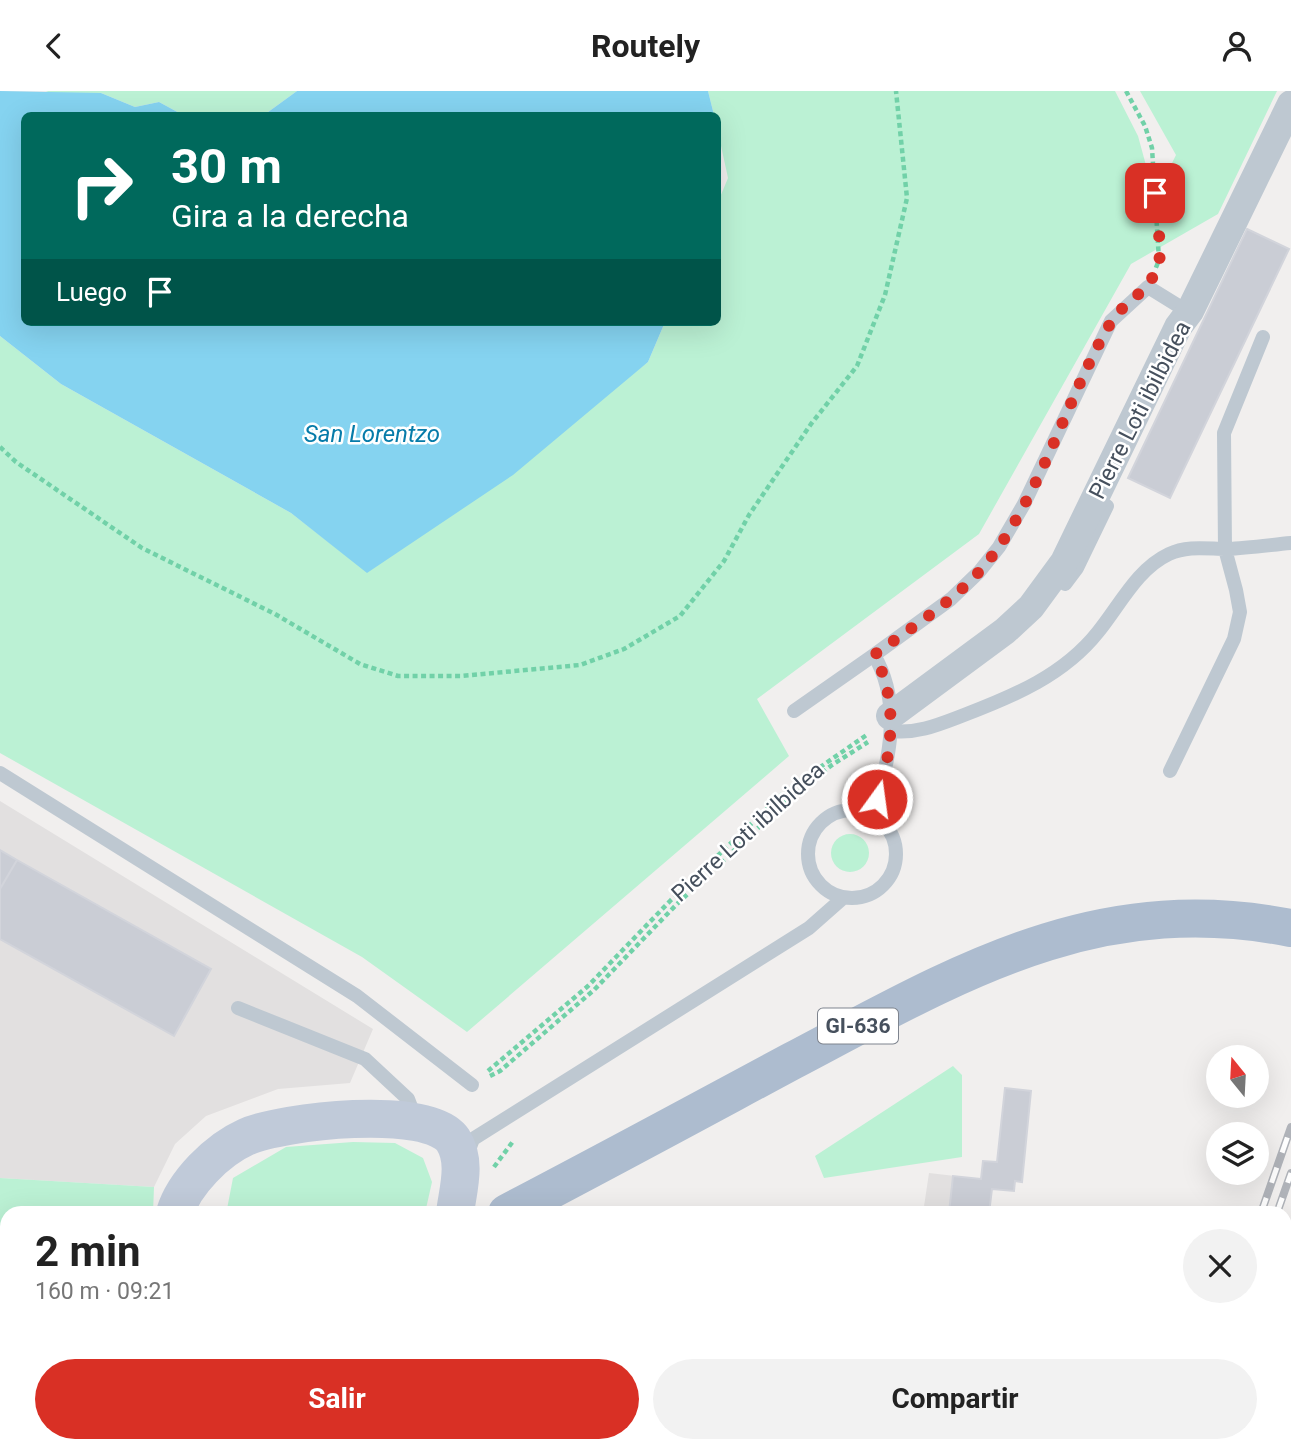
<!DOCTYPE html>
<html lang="es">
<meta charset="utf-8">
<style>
body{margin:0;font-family:Roboto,sans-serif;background:#f2f2f2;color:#222;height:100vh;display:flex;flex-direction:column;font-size:26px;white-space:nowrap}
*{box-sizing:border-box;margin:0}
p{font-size:23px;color:#767676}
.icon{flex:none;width:38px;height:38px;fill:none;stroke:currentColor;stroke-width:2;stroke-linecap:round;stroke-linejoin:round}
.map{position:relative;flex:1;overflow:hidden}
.details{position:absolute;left:0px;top:1115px;width:1292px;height:247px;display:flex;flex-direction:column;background:#fff;border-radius:21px 21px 0 0;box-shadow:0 7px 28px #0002}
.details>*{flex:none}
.banner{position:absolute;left:21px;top:21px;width:700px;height:214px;border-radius:10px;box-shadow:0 7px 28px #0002;background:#00695c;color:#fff;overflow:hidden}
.needle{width:46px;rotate:342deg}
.tools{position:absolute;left:1206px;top:954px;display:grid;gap:14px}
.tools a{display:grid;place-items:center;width:63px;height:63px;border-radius:50%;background:#fff;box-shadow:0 7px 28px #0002;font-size:35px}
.pin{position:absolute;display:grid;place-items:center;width:60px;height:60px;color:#fff;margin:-30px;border-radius:14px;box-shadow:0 4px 10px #0006}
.me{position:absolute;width:77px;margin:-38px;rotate:14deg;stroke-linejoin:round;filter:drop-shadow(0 0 5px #0008)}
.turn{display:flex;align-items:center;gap:24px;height:147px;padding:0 35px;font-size:32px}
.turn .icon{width:91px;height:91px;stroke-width:2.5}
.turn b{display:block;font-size:49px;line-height:60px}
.then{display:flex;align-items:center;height:66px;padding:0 35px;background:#0003;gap:14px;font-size:26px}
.round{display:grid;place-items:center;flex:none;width:74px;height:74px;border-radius:37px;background:#f2f2f2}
.headline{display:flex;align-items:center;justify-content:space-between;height:119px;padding:0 35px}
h1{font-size:42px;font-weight:700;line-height:52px}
.primary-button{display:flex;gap:14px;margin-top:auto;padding:14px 35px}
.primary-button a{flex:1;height:80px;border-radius:42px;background:#d93025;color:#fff;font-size:28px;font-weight:700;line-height:80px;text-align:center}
.primary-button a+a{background:#f2f2f2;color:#222}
header{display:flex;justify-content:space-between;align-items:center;height:91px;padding:0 35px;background:#fff;font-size:32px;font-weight:700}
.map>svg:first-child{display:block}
</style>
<header><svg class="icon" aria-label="back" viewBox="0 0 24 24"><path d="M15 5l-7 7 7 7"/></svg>Routely<svg class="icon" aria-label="person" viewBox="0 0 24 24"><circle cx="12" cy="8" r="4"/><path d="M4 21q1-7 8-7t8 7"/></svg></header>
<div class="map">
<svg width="1291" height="1360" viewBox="0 0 1291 1360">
<rect width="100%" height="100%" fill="#f1efee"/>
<!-- education -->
<path fill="#e2e0e0" d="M 0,710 L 373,938 L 350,992 L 278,998 L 206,1025 L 175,1053 L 154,1096 L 0,1087 Z
M 1005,997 L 1031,1000 L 1022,1091 L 1015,1090 L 1014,1100 L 992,1098 L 989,1122 L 923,1122 L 929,1082 L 981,1088 L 983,1070 L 997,1071 Z"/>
<!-- green -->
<path fill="#bbf1d4" d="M 46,0 L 297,0 L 264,24 L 183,24 L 159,11 L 135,16 L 101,2 L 53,3 Z
M 708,0 L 1115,0 L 1138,45 L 1147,78 L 1167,82 L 1176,64 L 1140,0 L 1277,0 L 1218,123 L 1131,173 L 979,443 L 757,608 L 789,665 L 467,941 L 362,866 L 0,662 L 0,245 L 61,293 L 291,422 L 367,481 L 648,271 L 665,231 L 718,231 L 718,111 L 728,87 L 718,41 L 718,24 L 714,24 Z
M831 762a19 19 0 1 1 38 0a19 19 0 1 1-38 0Z
M 953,975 L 962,984 L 962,1066 L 824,1087 L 815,1065 Z
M 353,1051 L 395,1052 L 423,1067 L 432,1091 L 425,1122 L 228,1122 L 227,1118 L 233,1087 L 286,1056 Z
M 0,1087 L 154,1096 L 153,1122 L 7,1122 L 7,1271 L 0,1273 Z
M 822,1355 L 822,1354 L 914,1355 L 913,1360 L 821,1360 Z"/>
<!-- water -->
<path fill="#85d3f0" d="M 0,0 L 101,2 L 135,16 L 159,11 L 183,24 L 24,24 L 24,231 L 665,231 L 648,271 L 513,384 L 367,482 L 291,422 L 61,293 L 0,245 Z
M 297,0 L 708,0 L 714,24 L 264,24 Z"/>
<!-- building -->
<path fill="#cacdd5" stroke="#d2d4db" stroke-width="2" d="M 1247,138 L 1289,158 L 1170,407 L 1128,387 Z
M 0,759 L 17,769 L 0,798 Z
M 17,769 L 211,878 L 174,945 L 0,848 L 0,798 Z
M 1005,997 L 1031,1000 L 1022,1091 L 1015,1090 L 1014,1100 L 992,1098 L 989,1122 L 949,1122 L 953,1085 L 981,1088 L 983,1070 L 997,1071 Z
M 834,1116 L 887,1122 L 833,1122 Z
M 475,1354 L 555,1354 L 556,1360 L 475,1360 Z
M 723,1354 L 808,1354 L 808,1360 L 723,1360 Z"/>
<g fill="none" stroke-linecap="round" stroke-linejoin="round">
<!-- path -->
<path stroke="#71d1a8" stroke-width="4.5" stroke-dasharray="5 3.5" stroke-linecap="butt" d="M 1126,0 L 1145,35 L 1152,57 L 1159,169 L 1155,179
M 0,356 L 16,371 L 142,457 L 275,523 L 360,573 L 398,585 L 461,585 L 580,574 L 624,558 L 680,525 L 724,470 L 749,424 L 811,333 L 857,275 L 885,204 L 907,107 L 896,0
M 488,980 L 588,895 L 671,809 L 787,699 L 868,643
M 490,985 L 500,980 L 594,899 L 676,814 L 791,706 L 832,674 L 868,651
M 494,1076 L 514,1049
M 565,1354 L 565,1360
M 606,1354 L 607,1360
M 928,1360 L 929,1354"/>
<!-- lane -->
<path stroke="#bec8d1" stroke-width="14" d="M 1065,493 L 1077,477 L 1107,415
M 794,620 L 874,564
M 892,640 C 918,643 940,633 964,624 C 1014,605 1064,584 1098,541 C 1120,514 1137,478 1169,463 C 1188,454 1208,458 1227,458 C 1248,457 1270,454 1291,452
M 1170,680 L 1234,548 L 1240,521 L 1236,499 L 1225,458 L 1224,342 L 1263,246
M 0,682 L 357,905 L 472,994
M808 763a44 44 0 1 1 88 0a44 44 0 1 1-88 0Z
M 873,723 C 889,672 903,613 874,564 L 951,508 L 979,481 L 999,456 L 1024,413 L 1111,230 L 1148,196 L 1190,222
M 238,917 L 365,968 L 408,1008 L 416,1029
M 467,1064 L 473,1048 L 809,837 L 843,807"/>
<!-- street -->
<path stroke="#bec8d1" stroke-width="28" d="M 890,625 L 1005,540 L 1031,516 L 1064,471 L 1178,236 L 1190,220 L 1291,13
M 698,1360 L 699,1354"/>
<!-- secondary -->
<path stroke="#c0cad9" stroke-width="38" d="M 175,1122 C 184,1092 217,1059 246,1046 C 281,1030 429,1013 453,1049 C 467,1071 458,1098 455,1122
M 206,1354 L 235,1360
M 330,1354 L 339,1360
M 399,1360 L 400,1354
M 454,1360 L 455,1354"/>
<!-- primary -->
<path stroke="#adbccf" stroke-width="38" d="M 507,1122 C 603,1072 697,1021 792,970 C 959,882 1095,799 1291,837
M 0,1318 L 7,1317"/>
<!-- rail casing -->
<g stroke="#b0b3b9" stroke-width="8">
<path id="rail" d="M 1261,1122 L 1291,1036
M 1277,1122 L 1291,1082
M 1173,1360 L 1175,1354
M 1190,1360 L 1192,1354"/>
</g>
<!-- rail -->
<use href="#rail" stroke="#fff" stroke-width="5" stroke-dasharray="16" stroke-linecap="butt"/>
</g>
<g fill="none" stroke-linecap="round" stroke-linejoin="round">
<!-- route -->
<path stroke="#d93025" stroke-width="12" stroke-dasharray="0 21.6" d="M 877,708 C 892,662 899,608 874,564 C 909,538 948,514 978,482 C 1038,416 1065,309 1110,233 C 1124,208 1150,204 1159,171 C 1162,157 1156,119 1155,102"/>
</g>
<g text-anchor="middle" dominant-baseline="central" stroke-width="5" stroke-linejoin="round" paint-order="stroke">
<!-- shield labels -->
<rect fill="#fff" stroke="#7e848e" stroke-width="2" x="818" y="917.5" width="80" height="35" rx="5"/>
<g font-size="21" font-weight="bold" fill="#46505d">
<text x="858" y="935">GI-636</text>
</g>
<!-- street labels -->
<g font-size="23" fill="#46505d" stroke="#fff">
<text transform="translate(1140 319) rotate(-63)">Pierre Loti ibilbidea</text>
<text transform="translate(748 741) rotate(-42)">Pierre Loti ibilbidea</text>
</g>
<!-- water labels -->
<g font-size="24" font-style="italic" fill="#067ba9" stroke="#fff">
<text x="372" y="343">San Lorentzo</text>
</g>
</g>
</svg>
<div class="tools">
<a><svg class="needle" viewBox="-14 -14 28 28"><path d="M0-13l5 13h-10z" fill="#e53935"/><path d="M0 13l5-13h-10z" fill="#767676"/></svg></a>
<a><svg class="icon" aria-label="layers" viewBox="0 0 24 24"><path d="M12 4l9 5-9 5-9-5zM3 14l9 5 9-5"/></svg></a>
</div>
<div class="pin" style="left:1155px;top:102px;background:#d93025"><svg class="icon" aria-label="arrive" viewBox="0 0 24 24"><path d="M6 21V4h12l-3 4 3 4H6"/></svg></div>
<svg class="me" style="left:877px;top:708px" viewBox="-20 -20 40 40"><circle r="17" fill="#d93025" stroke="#fff" stroke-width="3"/><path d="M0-11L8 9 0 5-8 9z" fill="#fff"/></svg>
<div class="banner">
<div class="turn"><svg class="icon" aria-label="right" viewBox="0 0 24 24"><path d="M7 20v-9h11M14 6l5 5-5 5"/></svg><div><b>30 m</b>Gira a la derecha</div></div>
<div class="then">Luego<svg class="icon" aria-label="arrive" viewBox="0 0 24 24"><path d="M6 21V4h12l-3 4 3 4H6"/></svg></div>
</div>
<section class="details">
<div class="headline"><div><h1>2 min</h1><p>160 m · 09:21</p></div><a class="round"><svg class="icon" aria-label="close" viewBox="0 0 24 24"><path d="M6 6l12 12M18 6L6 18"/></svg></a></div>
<div class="primary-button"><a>Salir</a><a>Compartir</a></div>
</section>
</div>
